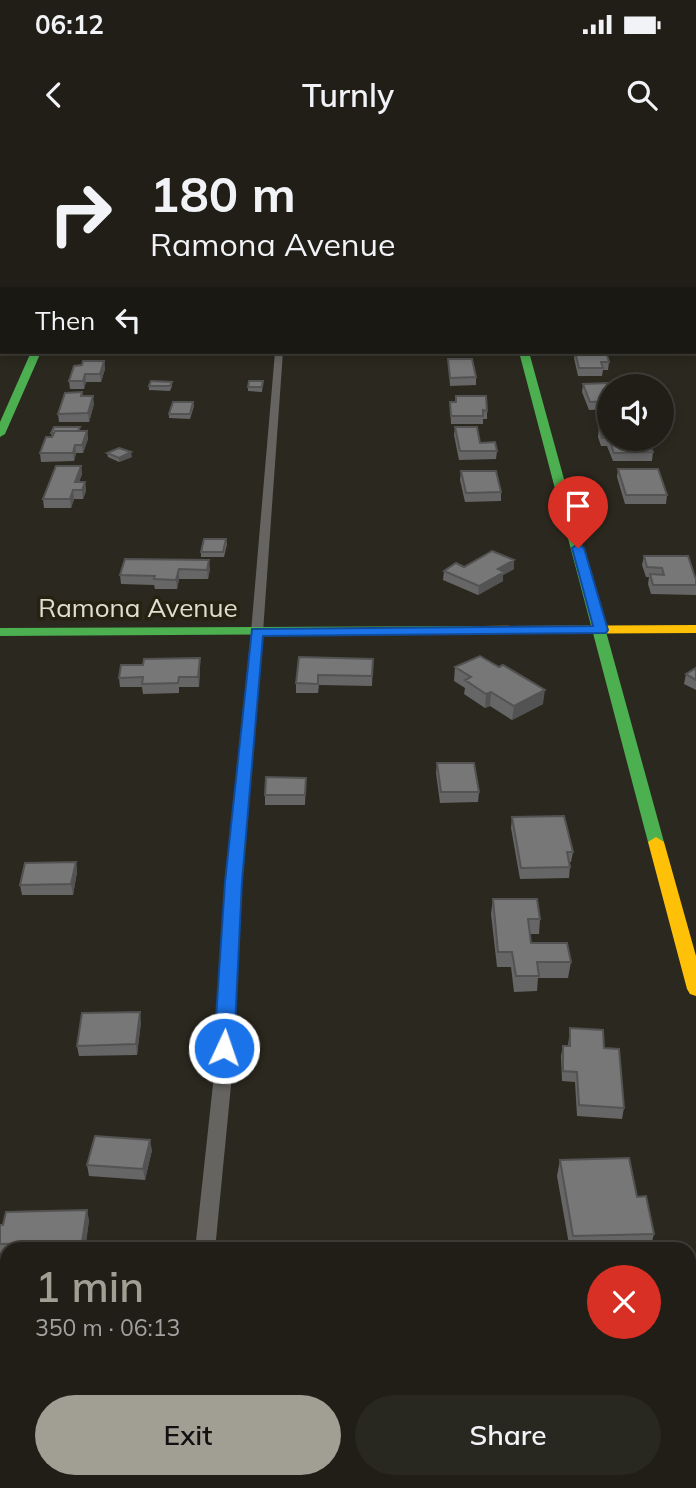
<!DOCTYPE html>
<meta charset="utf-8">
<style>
body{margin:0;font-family:Mulish,sans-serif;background:#282720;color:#f1f3f6;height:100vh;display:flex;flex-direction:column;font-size:26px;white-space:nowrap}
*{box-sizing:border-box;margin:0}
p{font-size:23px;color:#a2a2a1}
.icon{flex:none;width:38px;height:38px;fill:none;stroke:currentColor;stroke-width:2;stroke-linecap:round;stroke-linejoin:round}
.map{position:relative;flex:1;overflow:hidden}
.drawer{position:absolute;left:0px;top:1102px;width:696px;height:247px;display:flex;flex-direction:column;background:#201e17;border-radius:21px 21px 0 0;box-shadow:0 4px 10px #0003,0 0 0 2px #3d3c36}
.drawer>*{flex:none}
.top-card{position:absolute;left:0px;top:0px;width:696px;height:214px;box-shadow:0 4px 10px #0003,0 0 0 2px #3d3c36;background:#201e17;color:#f1f3f6;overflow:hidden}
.fabs{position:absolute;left:597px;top:234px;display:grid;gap:14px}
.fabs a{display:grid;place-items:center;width:77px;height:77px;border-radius:50%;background:#201e17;box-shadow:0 4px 10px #0003,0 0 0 2px #3d3c36;font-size:35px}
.pin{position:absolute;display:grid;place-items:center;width:60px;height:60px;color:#fff;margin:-72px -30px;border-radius:50% 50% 50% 0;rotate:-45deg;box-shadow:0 0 7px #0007}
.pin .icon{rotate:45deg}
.me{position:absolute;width:77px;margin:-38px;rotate:3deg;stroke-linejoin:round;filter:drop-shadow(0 0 5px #0008)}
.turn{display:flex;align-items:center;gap:24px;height:147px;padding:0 35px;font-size:32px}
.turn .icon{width:91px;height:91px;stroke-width:2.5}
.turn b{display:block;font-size:49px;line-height:60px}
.then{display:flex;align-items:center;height:66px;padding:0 35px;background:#0003;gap:14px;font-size:26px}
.round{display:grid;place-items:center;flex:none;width:74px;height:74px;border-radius:37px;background:#282720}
.head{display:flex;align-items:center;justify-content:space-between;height:119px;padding:0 35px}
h1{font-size:42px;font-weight:600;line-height:52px;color:#a19e93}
.primary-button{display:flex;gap:14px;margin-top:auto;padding:14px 35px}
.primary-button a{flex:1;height:80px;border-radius:42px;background:#a19e93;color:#111;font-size:28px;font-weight:600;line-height:80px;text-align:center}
.primary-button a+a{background:#282720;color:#f1f3f6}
.status{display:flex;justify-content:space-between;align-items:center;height:49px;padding:0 35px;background:#201e17;direction:ltr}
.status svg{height:19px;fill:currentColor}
header{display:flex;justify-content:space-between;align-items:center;height:91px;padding:0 35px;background:#201e17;font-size:32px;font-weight:600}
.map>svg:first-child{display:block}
</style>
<div class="status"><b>06:12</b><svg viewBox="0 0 49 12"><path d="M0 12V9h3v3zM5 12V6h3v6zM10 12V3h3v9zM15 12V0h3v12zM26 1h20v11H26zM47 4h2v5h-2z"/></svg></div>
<header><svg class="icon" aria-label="back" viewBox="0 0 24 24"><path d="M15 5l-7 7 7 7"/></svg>Turnly<svg class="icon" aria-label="search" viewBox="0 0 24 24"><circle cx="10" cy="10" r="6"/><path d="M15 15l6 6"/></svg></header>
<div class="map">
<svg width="696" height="1348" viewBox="0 0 696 1348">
<rect width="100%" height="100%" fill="#2b281f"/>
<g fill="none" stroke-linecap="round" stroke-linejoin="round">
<!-- lane -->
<path fill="#666460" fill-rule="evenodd" d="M 379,0 L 388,0 L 376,2 Z
M 695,57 L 696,57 L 696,62 L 695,62 Z
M 275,212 L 283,212 L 263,492 L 240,742 L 232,935 L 215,1110 L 195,1110 L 214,935 L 226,742 L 251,492 Z
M 170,1342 L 192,1342 L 191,1348 L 169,1348 Z"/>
<!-- street -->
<path fill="#666460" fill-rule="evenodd" d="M 607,0 L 626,0 L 628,2 L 608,2 Z
M 695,12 L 696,12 L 696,20 L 695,20 Z"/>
<!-- fast -->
<path fill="#4caf50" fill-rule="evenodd" d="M 40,0 L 54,0 L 37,2 Z
M 0,5 L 2,5 L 2,9 L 0,9 Z
M 31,212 L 41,212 L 5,294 L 0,297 L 0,282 Z
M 519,212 L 529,212 L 664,702 L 662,706 L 656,707 L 648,702 Z
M 482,486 L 487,487 L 487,493 L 0,496 L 0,488 Z"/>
<!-- slow -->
<path fill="#ffc107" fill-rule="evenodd" d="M 695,118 L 696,118 L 696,122 L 695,122 Z
M 696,485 L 696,493 L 482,494 L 475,490 L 482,486 Z
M 656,697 L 664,702 L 696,816 L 696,856 L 690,854 L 687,849 L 648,702 Z"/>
</g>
<!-- wall -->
<path fill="#666" d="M 80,212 L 113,212 L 110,215 L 80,213 Z
M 392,212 L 417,212 L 417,216 L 393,216 Z
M 575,212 L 609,222 L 608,230 L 603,230 L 602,236 L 578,236 L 574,218 Z
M 448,219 L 476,237 L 476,245 L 450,246 Z
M 104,221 L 105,229 L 101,242 L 86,242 L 84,249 L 70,249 L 69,241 L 82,225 Z
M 263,241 L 262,252 L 248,251 L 248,247 Z
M 172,242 L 172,246 L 170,251 L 149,250 L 149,246 Z
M 583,244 L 609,247 L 609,269 L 589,270 L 582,252 Z
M 82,252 L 83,256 L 94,264 L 89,282 L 59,282 L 58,274 Z
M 193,262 L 194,266 L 190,279 L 169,278 L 169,274 Z
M 450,262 L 456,262 L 487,271 L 487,279 L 483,279 L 483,284 L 451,284 Z
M 80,287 L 80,291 L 87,291 L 88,299 L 83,313 L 76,313 L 74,321 L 41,322 L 40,313 L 52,297 L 51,293 Z
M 455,287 L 480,303 L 497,311 L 496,319 L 459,320 L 454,295 Z
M 599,288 L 653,312 L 652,321 L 613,321 L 607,306 L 601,306 L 598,297 Z
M 107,313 L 132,317 L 119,322 L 108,317 Z
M 81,326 L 82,334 L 79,342 L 85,342 L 86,351 L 83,359 L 74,359 L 71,368 L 44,368 L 43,359 Z
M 618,329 L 667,355 L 666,364 L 625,364 L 617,337 Z
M 461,331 L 501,352 L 501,361 L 465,362 L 460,340 Z
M 226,399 L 227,404 L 224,417 L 201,417 L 201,412 Z
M 644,416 L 696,437 L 696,455 L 651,454 L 648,444 L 649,437 L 646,437 L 642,425 Z
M 125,419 L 210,429 L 208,439 L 179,439 L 177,449 L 155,449 L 154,445 L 121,444 L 120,435 Z
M 514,420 L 514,429 L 503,435 L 503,441 L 478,455 L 443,440 L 444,431 Z
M 299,517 L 373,519 L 372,546 L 319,545 L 318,553 L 296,553 L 296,543 Z
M 200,518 L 200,528 L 199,547 L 179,547 L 179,553 L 143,554 L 142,547 L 120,547 L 119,538 L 143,525 Z
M 455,527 L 543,564 L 512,580 L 490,566 L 485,568 L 464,554 L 465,548 L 454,541 Z
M 696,528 L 696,550 L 684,544 L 686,534 Z
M 437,623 L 479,652 L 478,662 L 440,663 L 436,633 Z
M 306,638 L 305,665 L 265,665 L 265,655 Z
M 512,677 L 573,712 L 571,722 L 569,722 L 570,727 L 569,738 L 520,739 L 511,688 Z
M 76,722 L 77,732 L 73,755 L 22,755 L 20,745 Z
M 493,759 L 540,779 L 539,794 L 530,794 L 531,803 L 571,822 L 568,838 L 538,838 L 537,851 L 514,852 L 511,827 L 497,827 L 491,774 Z
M 141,882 L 137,915 L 79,916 L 77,906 Z
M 570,888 L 604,908 L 624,968 L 622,979 L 577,976 L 575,942 L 562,941 L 561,916 L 563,906 L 568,906 Z
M 152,1010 L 145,1040 L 89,1036 L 87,1025 Z
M 560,1020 L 637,1057 L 654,1094 L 650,1109 L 570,1110 L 557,1036 Z
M 89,1080 L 85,1110 L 7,1110 L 7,1115 L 0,1115 L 0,1085 Z
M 690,1264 L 694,1285 L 690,1299 Z"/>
<!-- shaded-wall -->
<path fill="#535353" d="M 104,0 L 119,0 L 120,2 L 95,2 Z
M 550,0 L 569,0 L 569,1 L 566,2 L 549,2 Z
M 104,221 L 105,229 L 101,242 L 100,234 Z
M 85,234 L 86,242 L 84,249 L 83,241 Z
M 93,256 L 94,264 L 89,282 L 88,273 Z
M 87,291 L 88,299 L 83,313 L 82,305 Z
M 75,305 L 76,313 L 74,321 L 73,313 Z
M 131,312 L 132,317 L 119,322 L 119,318 Z
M 81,326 L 82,334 L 76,351 L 75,342 Z
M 85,342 L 86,351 L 83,359 L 82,350 Z
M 73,350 L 74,359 L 71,368 L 70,359 Z
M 209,420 L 210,429 L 208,439 L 207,430 Z
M 514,420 L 514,429 L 503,435 L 503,441 L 478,455 L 479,446 L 498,429 Z
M 179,429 L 179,439 L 177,449 L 176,440 Z
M 200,518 L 200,528 L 199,547 L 198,537 Z
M 545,550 L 543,564 L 512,580 L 514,566 Z
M 491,552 L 490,566 L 485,568 L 486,554 Z
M 76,722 L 77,732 L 73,755 L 71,744 Z
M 140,872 L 141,882 L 137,915 L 136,904 Z
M 150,1000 L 152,1010 L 145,1040 L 143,1029 Z
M 87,1070 L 89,1080 L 85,1110 L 84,1110 L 82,1102 Z"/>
<!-- building -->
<path fill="#777" stroke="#535353" stroke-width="2" d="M 83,0 L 104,0 L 95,2 L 88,2 Z
M 0,142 L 2,142 L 2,155 L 0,157 Z
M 575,212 L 606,212 L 609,222 L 601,222 L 603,228 L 579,228 Z
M 448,219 L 472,219 L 476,237 L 450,238 Z
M 83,221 L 104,221 L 100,234 L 85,234 L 83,241 L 69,241 L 74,226 L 82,225 Z
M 151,241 L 172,242 L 170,246 L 149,246 Z
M 249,241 L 263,241 L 262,247 L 248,247 Z
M 609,243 L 611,247 L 609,247 L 609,261 L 590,262 L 583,244 Z
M 82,252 L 81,256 L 93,256 L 88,273 L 58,274 L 65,253 Z
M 456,256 L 486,256 L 487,271 L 483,270 L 483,276 L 451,276 L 450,262 L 456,262 Z
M 173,262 L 193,262 L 190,274 L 169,274 Z
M 54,287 L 80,287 L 78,291 L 55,291 L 54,293 L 51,293 Z
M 455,287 L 477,287 L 480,303 L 495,302 L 497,311 L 460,311 Z
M 599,288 L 609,288 L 609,299 L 608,298 L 602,298 Z
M 55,291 L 87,291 L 82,305 L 75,305 L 73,313 L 40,313 L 46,297 L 52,297 Z
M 609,299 L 647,299 L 653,312 L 614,313 Z
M 119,308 L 131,312 L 119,318 L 107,313 Z
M 56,326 L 81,326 L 75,342 L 85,342 L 82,350 L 73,350 L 70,359 L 43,359 Z
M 618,329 L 658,329 L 667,355 L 626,355 Z
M 461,331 L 496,331 L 501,352 L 466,353 Z
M 204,399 L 226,399 L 223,412 L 201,412 Z
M 492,411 L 514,420 L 498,429 L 504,432 L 479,446 L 444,431 L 456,423 L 464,427 Z
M 644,416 L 688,416 L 695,437 L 696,437 L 696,445 L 653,445 L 650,434 L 664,435 L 662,428 L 647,427 Z
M 125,419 L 209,420 L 207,430 L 179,429 L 176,440 L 154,439 L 155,436 L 120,435 Z
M 480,516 L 499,527 L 503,525 L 545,550 L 514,566 L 491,552 L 486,554 L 465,540 L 471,537 L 455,527 Z
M 299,517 L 373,519 L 372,536 L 318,535 L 318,544 L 296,543 Z
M 200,518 L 198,537 L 179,537 L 178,543 L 142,544 L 143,537 L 119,538 L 121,525 L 143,525 L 144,519 Z
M 696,528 L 696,540 L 686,534 Z
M 437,623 L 474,623 L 479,652 L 441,652 Z
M 266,637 L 306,638 L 305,655 L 265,655 Z
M 564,676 L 573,712 L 567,712 L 570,727 L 521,728 L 512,677 Z
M 76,722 L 71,744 L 20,745 L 25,723 Z
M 493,759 L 537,759 L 540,779 L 528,779 L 531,803 L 567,803 L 571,822 L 537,822 L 539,836 L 516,836 L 512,812 L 498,812 Z
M 140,872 L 136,904 L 77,906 L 82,873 Z
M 570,888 L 603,890 L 604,908 L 619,909 L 624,968 L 579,965 L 577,932 L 563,931 L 563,906 L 570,906 Z
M 95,996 L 150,1000 L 143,1029 L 87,1025 Z
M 629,1018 L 637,1057 L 646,1056 L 654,1094 L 573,1096 L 560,1020 Z
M 87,1070 L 82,1102 L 0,1104 L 0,1085 L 3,1085 L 6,1072 Z
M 690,1264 L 694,1285 L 690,1285 Z"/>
<!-- route -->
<path fill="#1a73e8" stroke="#114b97" stroke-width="2" d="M 578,404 L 584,408 L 608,490 L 606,493 L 263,496 L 242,742 L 234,908 L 231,913 L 224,915 L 217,913 L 214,908 L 225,742 L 252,489 L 593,486 L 572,408 Z"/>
<g text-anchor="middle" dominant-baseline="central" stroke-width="7" stroke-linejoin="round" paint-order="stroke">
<!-- street labels -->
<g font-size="26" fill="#e0ddd2" stroke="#262211">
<text x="138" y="467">Ramona Avenue</text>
</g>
</g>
</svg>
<div class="fabs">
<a><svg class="icon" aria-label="sound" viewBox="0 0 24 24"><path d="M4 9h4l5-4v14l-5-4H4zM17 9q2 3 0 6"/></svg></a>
</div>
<div class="pin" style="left:578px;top:408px;background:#d93025"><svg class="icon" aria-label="arrive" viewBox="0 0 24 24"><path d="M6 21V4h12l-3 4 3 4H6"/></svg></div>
<svg class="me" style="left:224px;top:908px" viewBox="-20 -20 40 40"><circle r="17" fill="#1a73e8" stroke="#fff" stroke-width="3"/><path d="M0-11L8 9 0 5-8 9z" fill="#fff"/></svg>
<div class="top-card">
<div class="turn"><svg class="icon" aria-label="right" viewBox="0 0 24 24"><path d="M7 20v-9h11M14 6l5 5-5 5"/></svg><div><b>180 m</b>Ramona Avenue</div></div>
<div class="then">Then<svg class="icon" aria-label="left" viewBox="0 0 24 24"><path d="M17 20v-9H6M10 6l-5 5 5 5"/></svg></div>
</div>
<section class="drawer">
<div class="head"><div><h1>1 min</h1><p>350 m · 06:13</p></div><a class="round" style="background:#d93025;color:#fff"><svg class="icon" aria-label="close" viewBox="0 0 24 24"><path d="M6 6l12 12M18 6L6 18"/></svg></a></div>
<div class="primary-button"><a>Exit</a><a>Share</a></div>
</section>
</div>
